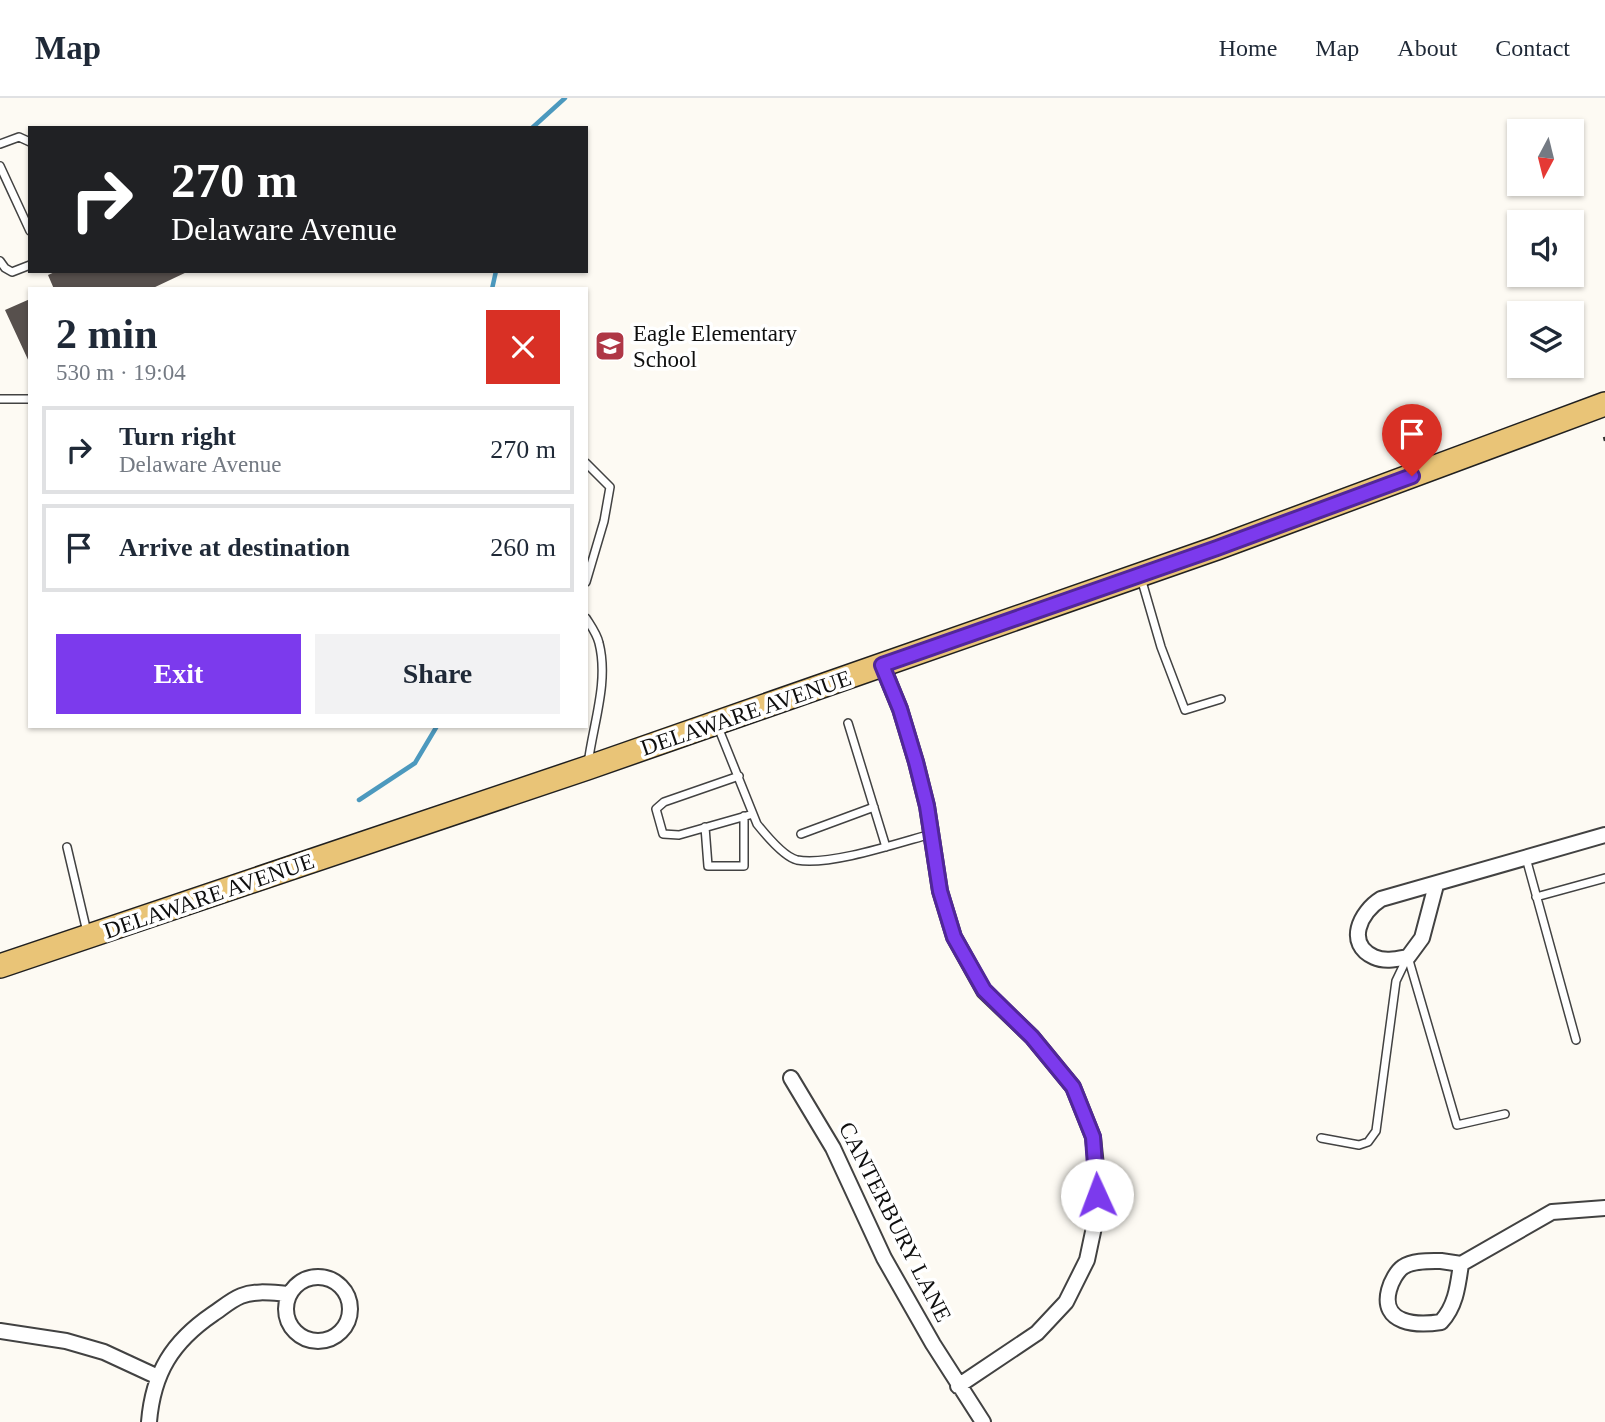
<!DOCTYPE html>
<meta charset="utf-8">
<style>
body{margin:0;font-family:"Times New Roman",serif;background:#f2f2f3;color:#1f2937;height:100vh;display:flex;flex-direction:column;font-size:26px;white-space:nowrap}
*{box-sizing:border-box;margin:0}
p{font-size:23px;color:#747a83}
.icon{flex:none;width:38px;height:38px;fill:none;stroke:currentColor;stroke-width:2;stroke-linecap:round;stroke-linejoin:round}
.map{position:relative;flex:1;overflow:hidden}
.panel{position:absolute;left:28px;top:189px;width:560px;height:441px;display:flex;flex-direction:column;background:#fff;border-radius:0px;box-shadow:0 2px 5px #0004}
.panel>*{flex:none}
.top-card{position:absolute;left:28px;top:28px;width:560px;height:147px;border-radius:0px;box-shadow:0 2px 5px #0004;background:#202124;color:#fff;overflow:hidden}
.needle{width:46px;rotate:187deg}
.fabs{position:absolute;left:1507px;top:21px;display:grid;gap:14px}
.fabs a{display:grid;place-items:center;width:77px;height:77px;border-radius:0px;background:#fff;box-shadow:0 2px 5px #0004;font-size:35px}
.pin{position:absolute;display:grid;place-items:center;width:60px;height:60px;color:#fff;margin:-72px -30px;border-radius:50% 50% 50% 0;rotate:-45deg;box-shadow:0 0 7px #0007}
.pin .icon{rotate:45deg}
.me{position:absolute;width:77px;margin:-38px;rotate:358deg;stroke-linejoin:round;filter:drop-shadow(0 0 5px #0008)}
.turn{display:flex;align-items:center;gap:24px;height:147px;padding:0 28px;font-size:32px}
.turn .icon{width:91px;height:91px;stroke-width:2.5}
.turn b{display:block;font-size:49px;line-height:60px}
.round{display:grid;place-items:center;flex:none;width:74px;height:74px;border-radius:0px;background:#f2f2f3}
.summary{display:flex;align-items:center;justify-content:space-between;height:119px;padding:0 28px}
h1{font-size:42px;font-weight:700;line-height:52px}
.cta{display:flex;gap:14px;margin-top:auto;padding:14px 28px}
.cta a{flex:1;height:80px;border-radius:0px;background:#7c3aed;color:#fff;font-size:28px;font-weight:700;line-height:80px;text-align:center}
.cta a+a{background:#f2f2f3;color:#1f2937}
ul{padding:0;list-style:none}
li{display:flex;align-items:center;gap:21px;height:88px;margin:0 14px 10px;padding:0 14px;border:4px solid #e0e1e3;border-radius:0px}
li div{flex:1}
li b{display:block;font-size:26px}
li em{font-style:normal}
header{display:flex;align-items:center;gap:42px;box-sizing:border-box;height:98px;padding:0 35px;background:#fff;border-bottom:2px solid #e0e1e3}
header strong{font-size:33px}
nav{display:flex;gap:38px;margin-inline-start:auto;font-size:24px}
.map>svg:first-child{display:block}
</style>
<header>
<strong>Map</strong>
<nav><a>Home</a><a>Map</a><a>About</a><a>Contact</a></nav>
</header>
<div class="map">
<svg width="1605" height="1324" viewBox="0 0 1605 1324">
<rect width="100%" height="100%" fill="#fdfaf3"/>
<g fill="none" stroke-linecap="round" stroke-linejoin="round">
<!-- stream -->
<path stroke="#4c99be" stroke-width="4.5" d="M 532,30 L 565,0
M 492,191 L 496,173
M 359,702 L 415,665 L 437,628"/>
</g>
<!-- building -->
<path fill="#57504d" d="M 57,173 L 189,173 L 151,191 L 54,191 L 48,177 Z
M 30,201 L 30,266 L 5,212 Z"/>
<g fill="none" stroke-linecap="round" stroke-linejoin="round">
<!-- lane casing -->
<g stroke="#424242" stroke-width="10">
<path id="lane" d="M 0,46 L 19,39 L 30,44
M 0,68 L 30,133
M 0,163 L 5,170 L 12,174 L 30,167
M 0,301 L 30,301
M 586,365 L 610,389 L 604,423 L 586,484
M 1141,480 L 1161,549 L 1185,612 L 1221,601
M 586,520 C 591,528 597,536 599,545 C 609,584 593,626 588,666
M 848,625 L 886,749
M 718,629 L 757,726 C 765,736 784,759 797,762 C 830,768 898,745 931,736
M 739,678 L 664,704 L 656,711 L 663,736 L 679,737 L 753,716
M 705,729 L 708,768 L 744,768 L 744,718
M 801,736 L 874,709
M 67,749 L 87,834
M 1526,760 L 1576,942
M 1536,799 L 1605,780
M 1408,859 L 1457,1027 L 1505,1016
M 1321,1040 L 1359,1047 L 1368,1044 L 1376,1033 L 1396,883 L 1407,860"/>
</g>
<!-- street casing -->
<g stroke="#424242" stroke-width="18">
<path id="street" d="M 882,567 L 900,611 L 916,664 L 927,708 L 940,793 L 954,839 L 984,893 L 1032,939 L 1073,989 L 1093,1039 L 1097,1078 L 1097,1115 L 1087,1162 L 1066,1204 L 1037,1235 L 958,1288
M 1436,787 L 1422,840 L 1408,859 C 1397,861 1385,864 1374,859 C 1345,846 1360,814 1381,801 L 1605,737
M 791,980 L 833,1050 L 884,1160 L 933,1246 L 983,1324
M 1441,1163 L 1461,1166 C 1458,1187 1456,1208 1441,1224 C 1417,1228 1380,1226 1389,1192 C 1391,1184 1397,1173 1403,1169 C 1413,1162 1430,1163 1441,1163 Z
M 1461,1166 L 1552,1114 L 1605,1110
M286 1211a32 32 0 1 1 64 0a32 32 0 1 1-64 0Z
M 0,1233 L 66,1243 L 104,1254 L 158,1279
M 149,1324 C 153,1275 172,1244 213,1216 C 222,1210 231,1202 241,1198 C 256,1192 273,1195 289,1196"/>
</g>
<!-- primary casing -->
<g stroke="#202020" stroke-width="26">
<path id="primary" d="M 0,868 L 587,670 L 1217,450 L 1605,306"/>
</g>
<!-- path -->
<path stroke="#313131" stroke-width="2.5" stroke-dasharray="7 3.5" stroke-linecap="butt" d="M 1604,339 L 1605,343"/>
<!-- lane -->
<use href="#lane" stroke="#fff" stroke-width="7"/>
<!-- street -->
<use href="#street" stroke="#fff" stroke-width="14"/>
<!-- primary -->
<use href="#primary" stroke="#e9c477" stroke-width="23"/>
</g>
<g fill="none" stroke-linecap="round" stroke-linejoin="round">
<!-- route casing -->
<g stroke="#51269a" stroke-width="18">
<path id="route" d="M 1097,1097 L 1093,1039 L 1073,989 L 1032,939 L 984,892 L 954,839 L 940,793 L 927,708 L 916,664 L 900,611 L 882,567 L 1217,450 L 1412,378"/>
</g>
<!-- route -->
<use href="#route" stroke="#7c3aed" stroke-width="12"/>
</g>
<!-- icons -->
<defs>
<g id="school-square" transform="scale(1.575)"><rect x="-9" y="-9" width="18" height="18" rx="4" fill="#af3746" stroke="#fff"/><path d="M0-5L7-2L0 1L-7-2ZM-4 1L0 2.5L4 1V4Q0 6-4 4Z" fill="#fff"/></g>
</defs>
<g fill-rule="evenodd">
<use href="#school-square" x="610" y="248"/>
</g>
<g text-anchor="middle" dominant-baseline="central" stroke-width="7" stroke-linejoin="round" paint-order="stroke">
<!-- poi labels -->
<g font-size="23" fill="#0f0f0f" stroke="#fff" text-anchor="start">
<text x="633" y="235">Eagle Elementary<tspan x="633" dy="26">School</tspan></text>
</g>
<!-- street labels -->
<g font-size="23" fill="#0f0f0f" stroke="#fff">
<text transform="translate(746 615) rotate(-19)">DELAWARE AVENUE</text>
<text transform="translate(209 798) rotate(-19)">DELAWARE AVENUE</text>
<text transform="translate(895 1124) rotate(63)">CANTERBURY LANE</text>
</g>
</g>
</svg>
<div class="fabs">
<a><svg class="needle" viewBox="-14 -14 28 28"><path d="M0-13l5 13h-10z" fill="#e53935"/><path d="M0 13l5-13h-10z" fill="#747a83"/></svg></a>
<a><svg class="icon" aria-label="sound" viewBox="0 0 24 24"><path d="M4 9h4l5-4v14l-5-4H4zM17 9q2 3 0 6"/></svg></a>
<a><svg class="icon" aria-label="layers" viewBox="0 0 24 24"><path d="M12 4l9 5-9 5-9-5zM3 14l9 5 9-5"/></svg></a>
</div>
<div class="pin" style="left:1412px;top:378px;background:#d93025"><svg class="icon" aria-label="arrive" viewBox="0 0 24 24"><path d="M6 21V4h12l-3 4 3 4H6"/></svg></div>
<svg class="me" style="left:1097px;top:1097px" viewBox="-20 -20 40 40"><circle r="19" fill="#fff"/><path d="M0-13L10 11 0 6-10 11z" fill="#7c3aed"/></svg>
<div class="top-card">
<div class="turn"><svg class="icon" aria-label="right" viewBox="0 0 24 24"><path d="M7 20v-9h11M14 6l5 5-5 5"/></svg><div><b>270 m</b>Delaware Avenue</div></div>
</div>
<section class="panel">
<div class="summary"><div><h1>2 min</h1><p>530 m · 19:04</p></div><a class="round" style="background:#d93025;color:#fff"><svg class="icon" aria-label="close" viewBox="0 0 24 24"><path d="M6 6l12 12M18 6L6 18"/></svg></a></div>
<ul>
<li><svg class="icon" aria-label="right" viewBox="0 0 24 24"><path d="M7 20v-9h11M14 6l5 5-5 5"/></svg><div><b>Turn right</b><p>Delaware Avenue</p></div><em>270 m</em></li>
<li><svg class="icon" aria-label="arrive" viewBox="0 0 24 24"><path d="M6 21V4h12l-3 4 3 4H6"/></svg><div><b>Arrive at destination</b></div><em>260 m</em></li>
</ul>
<div class="cta"><a>Exit</a><a>Share</a></div>
</section>
</div>
